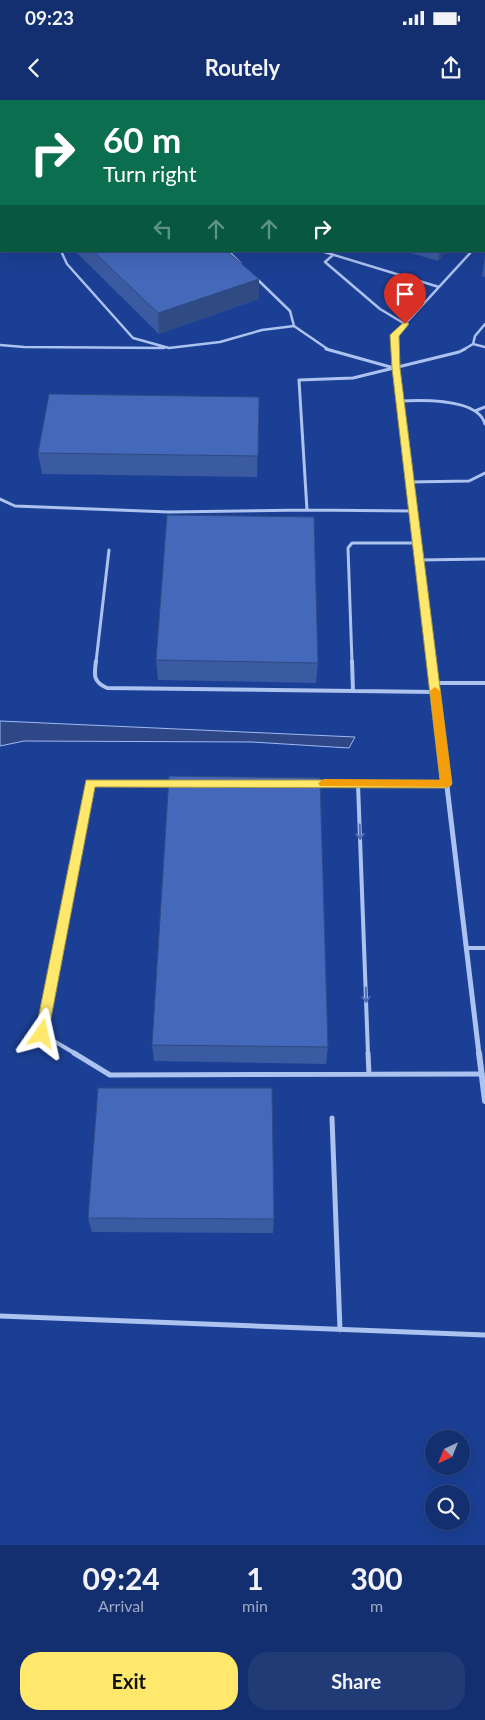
<!DOCTYPE html>
<style>
body{margin:0;font-family:Lato,sans-serif;background:#213b77;color:#f1f3f6;height:100vh;display:flex;flex-direction:column;font-size:19px;white-space:nowrap}
*{box-sizing:border-box;margin:0}
p{font-size:16px;color:#9da9c3}
.icon{flex:none;width:28px;height:28px;fill:none;stroke:currentColor;stroke-width:2;stroke-linecap:round;stroke-linejoin:round}
.map{position:relative;height:1445px;overflow:hidden}
.sheet{display:flex;flex-direction:column;background:#142f6f;flex:1}
.sheet>*{flex:none}
.hud{position:absolute;left:0px;top:0px;width:485px;height:152px;box-shadow:0 5px 20px #0002,0 0 0 1px #334a82;background:#0b6e4f;color:#fff;overflow:hidden}
.needle{width:32px;rotate:223deg}
.controls{position:absolute;left:425px;top:1330px;display:grid;gap:10px}
.controls a{display:grid;place-items:center;width:45px;height:45px;border-radius:50%;background:#142f6f;box-shadow:0 5px 20px #0002,0 0 0 1px #334a82;font-size:25px}
.pin{position:absolute;display:grid;place-items:center;width:42px;height:42px;color:#fff;margin:-51px -21px;border-radius:50% 50% 50% 0;rotate:-45deg;box-shadow:0 0 5px #0007}
.pin .icon{rotate:45deg}
.me{position:absolute;width:55px;margin:-28px;rotate:11deg;stroke-linejoin:round;filter:drop-shadow(0 0 4px #0008)}
.turn{display:flex;align-items:center;gap:18px;height:105px;padding:0 20px;font-size:22px}
.turn .icon{width:65px;height:65px;stroke-width:2.5}
.turn b{display:block;font-size:35px;line-height:42px}
.lanes{display:flex;align-items:center;height:48px;padding:0 20px;background:#0003;justify-content:center;gap:25px;direction:ltr}
.lanes .off{opacity:.35}
.eta{display:flex;justify-content:space-evenly;align-items:center;height:85px;text-align:center}
.eta b{font-size:30px;font-weight:700;line-height:35px}
.action{display:flex;gap:10px;margin-top:auto;padding:10px 20px}
.action a{flex:1;height:58px;border-radius:20px;background:#ffe86b;color:#111;font-size:20px;font-weight:700;line-height:58px;text-align:center}
.action a+a{background:#213b77;color:#f1f3f6}
.status{display:flex;justify-content:space-between;align-items:center;height:35px;padding:0 25px;background:#142f6f;direction:ltr}
.status svg{height:14px;fill:currentColor}
header{display:flex;justify-content:space-between;align-items:center;height:65px;padding:0 20px;background:#142f6f;font-size:22px;font-weight:700}
.map>svg:first-child{display:block}
</style>
<div class="status"><b>09:23</b><svg viewBox="0 0 49 12"><path d="M0 12V9h3v3zM5 12V6h3v6zM10 12V3h3v9zM15 12V0h3v12zM26 1h20v11H26zM47 4h2v5h-2z"/></svg></div>
<header><svg class="icon" aria-label="back" viewBox="0 0 24 24"><path d="M15 5l-7 7 7 7"/></svg>Routely<svg class="icon" aria-label="share" viewBox="0 0 24 24"><path d="M12 15V3M7 8l5-5 5 5M5 13v7h14v-7"/></svg></header>
<div class="map">
<svg width="485" height="1445" viewBox="0 0 485 1445">
<rect width="100%" height="100%" fill="#1b3f94"/>
<!-- water -->
<path fill="#2d4787" stroke="#a0baf1" d="M 0,621 L 355,637 L 349,648 L 252,642 L 24,641 L 0,646 Z"/>
<g fill="none" stroke-linecap="round" stroke-linejoin="round">
<!-- stream -->
<path fill="#a0baf1" fill-rule="evenodd" d="M 0,59 L 1,59 L 1,63 L 0,63 Z"/>
<!-- lane-far3 -->
<path stroke="#acc2ef" stroke-width="2.5" d="M 484,139 L 485,137
M 61,151 L 67,164 L 133,238 L 169,248 L 220,242 L 262,230 L 294,226 L 329,250
M 228,151 L 240,163
M 321,151 L 439,187
M 333,155 L 325,162 L 380,209 L 405,224
M 256,178 L 290,211 L 294,226
M 473,244 L 485,247
M 0,245 L 24,247 L 164,248
M 395,250 L 395,235 L 472,151
M 463,250 L 473,244 L 475,236 L 485,224"/>
<!-- lane-far2 -->
<path stroke="#acc2ef" stroke-width="3" d="M 326,249 L 394,268
M 395,249 L 396,268
M 400,301 C 420,300 478,298 485,324
M 475,311 L 485,307
M 410,382 L 469,381 L 485,373
M 0,399 L 15,406 L 169,412 L 307,410
M 413,411 L 307,410 L 299,280 L 353,278 L 459,252 L 465,249
M 419,460 L 485,459
M 96,562 L 109,450
M 352,562 L 348,448 L 352,443 L 417,443"/>
<!-- lane-far1 -->
<path stroke="#acc2ef" stroke-width="4" d="M 96,561 C 94,575 93,582 107,588 L 435,592
M 352,561 L 353,591
M 434,583 L 485,583
M 315,683 L 446,684
M 358,684 L 368,954
M 466,848 L 485,848
M 76,954 L 42,934 L 90,683 L 173,683"/>
<!-- lane -->
<path stroke="#acc2ef" stroke-width="5" d="M 74,953 L 110,975 L 482,974
M 368,953 L 369,974
M 332,1018 L 340,1230
M 0,1216 L 485,1235"/>
<!-- street-far2 -->
<path stroke="#acc2ef" stroke-width="4" d="M 396,268 L 432,562"/>
<!-- street-far1 -->
<path stroke="#acc2ef" stroke-width="5" d="M 432,561 L 479,954"/>
<!-- street -->
<path stroke="#acc2ef" stroke-width="6" d="M 479,953 L 485,1001"/>
</g>
<!-- wall -->
<path fill="#3a5aa1" d="M 75,151 L 227,151 L 259,179 L 259,199 L 159,234 Z
M 404,151 L 447,151 L 438,161 Z
M 485,155 L 485,177 L 482,176 Z
M 259,297 L 257,377 L 42,374 L 38,353 Z
M 156,560 L 318,563 L 316,583 L 158,580 Z
M 152,945 L 328,947 L 326,964 L 154,961 Z
M 88,1118 L 274,1119 L 273,1133 L 92,1132 Z"/>
<!-- shaded-wall -->
<path fill="#304a83" d="M 0,16 L 1,16 L 1,36 L 0,36 Z
M 485,92 L 485,109 L 484,110 L 484,94 Z
M 0,132 L 1,132 L 1,145 L 0,146 Z
M 440,151 L 447,151 L 438,161 Z
M 259,179 L 259,199 L 159,234 L 158,213 Z"/>
<!-- building -->
<path fill="#4469bb" stroke="#304a83" d="M 0,0 L 31,0 L 32,1 L 1,1 L 1,16 L 0,16 Z
M 484,66 L 485,66 L 485,92 L 484,94 Z
M 1,111 L 1,132 L 0,132 L 0,112 Z
M 93,151 L 227,151 L 259,179 L 158,213 Z
M 49,294 L 259,297 L 258,356 L 38,353 Z
M 167,415 L 314,417 L 318,563 L 156,560 Z
M 169,676 L 320,678 L 328,947 L 152,945 Z
M 98,988 L 272,988 L 274,1119 L 88,1118 Z"/>
<!-- one-way arrows -->
<defs><path id="oneway-shaft" d="M-6 0H5M1.5-3L5.5 0L1.5 3" fill="none" stroke-width="1.6" stroke-linecap="round" stroke-linejoin="round" transform="scale(1.25)"/></defs>
<g stroke="#4e6db4">
<use href="#oneway-shaft" transform="translate(360 732) rotate(88)"/>
<use href="#oneway-shaft" transform="translate(366 895) rotate(88)"/>
</g>
<!-- route -->
<path fill="#ffe86b" stroke="#a69746" d="M 405,221 L 409,224 L 399,236 L 400,268 L 452,684 L 446,688 L 95,687 L 48,934 L 46,938 L 42,940 L 37,938 L 35,934 L 86,680 L 440,680 L 392,268 L 390,235 Z"/>
<!-- slow -->
<path fill="#f59e0b" d="M 435,587 L 440,591 L 452,684 L 450,687 L 320,686 L 318,683 L 324,679 L 440,680 L 430,591 Z"/>
</svg>
<div class="controls">
<a><svg class="needle" viewBox="-14 -14 28 28"><path d="M0-13l5 13h-10z" fill="#e53935"/><path d="M0 13l5-13h-10z" fill="#9da9c3"/></svg></a>
<a><svg class="icon" aria-label="search" viewBox="0 0 24 24"><circle cx="10" cy="10" r="6"/><path d="M15 15l6 6"/></svg></a>
</div>
<div class="pin" style="left:405px;top:224px;background:#d93025"><svg class="icon" aria-label="arrive" viewBox="0 0 24 24"><path d="M6 21V4h12l-3 4 3 4H6"/></svg></div>
<svg class="me" style="left:42px;top:934px" viewBox="-20 -20 40 40"><path d="M0-17L14 15 0 8-14 15z" fill="#ffe86b" stroke="#fff" stroke-width="4"/></svg>
<div class="hud">
<div class="turn"><svg class="icon" aria-label="right" viewBox="0 0 24 24"><path d="M7 20v-9h11M14 6l5 5-5 5"/></svg><div><b>60 m</b>Turn right</div></div>
<div class="lanes"><svg class="icon off" aria-label="left" viewBox="0 0 24 24"><path d="M17 20v-9H6M10 6l-5 5 5 5"/></svg><svg class="icon off" aria-label="ahead" viewBox="0 0 24 24"><path d="M12 20V5M6 11l6-6 6 6"/></svg><svg class="icon off" aria-label="ahead" viewBox="0 0 24 24"><path d="M12 20V5M6 11l6-6 6 6"/></svg><svg class="icon" aria-label="right" viewBox="0 0 24 24"><path d="M7 20v-9h11M14 6l5 5-5 5"/></svg></div>
</div>
</div>
<section class="sheet">
<div class="eta">
<div><b>09:24</b><p>Arrival</p></div>
<div><b>1</b><p>min</p></div>
<div><b>300</b><p>m</p></div>
</div>
<div class="action"><a>Exit</a><a>Share</a></div>
</section>
